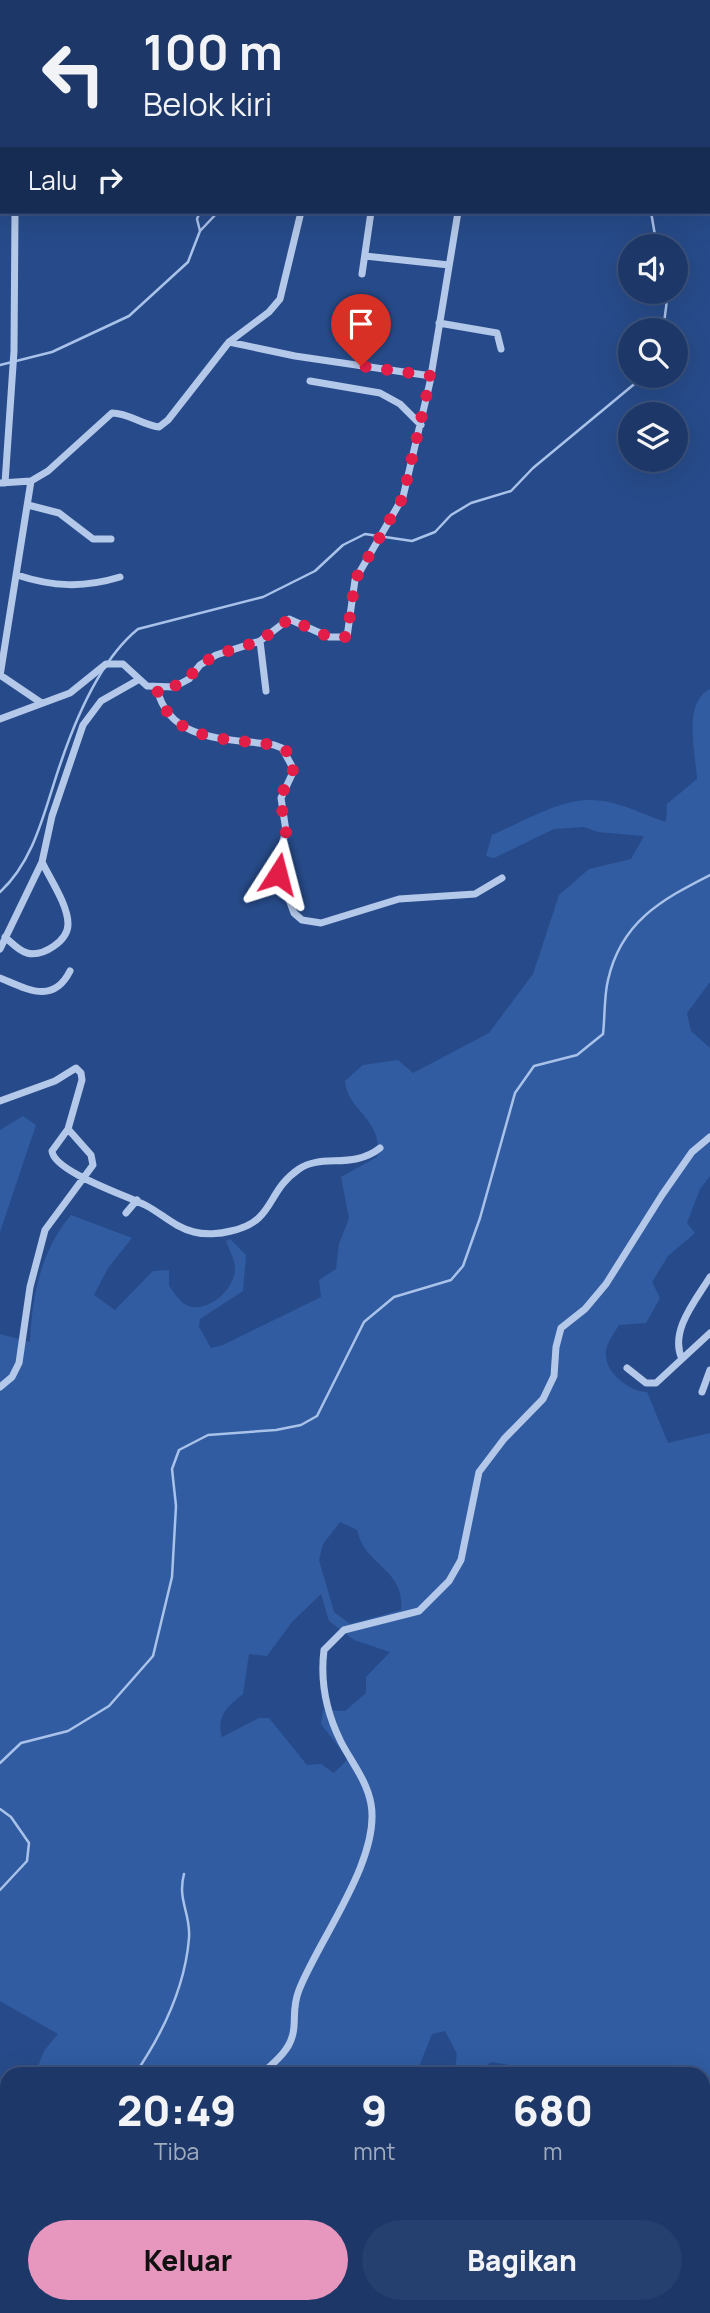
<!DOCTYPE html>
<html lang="id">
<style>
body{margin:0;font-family:Manrope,sans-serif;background:#253f6e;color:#f1f3f6;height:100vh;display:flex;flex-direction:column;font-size:26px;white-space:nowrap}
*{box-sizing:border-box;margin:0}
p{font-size:23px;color:#a0acc0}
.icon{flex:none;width:38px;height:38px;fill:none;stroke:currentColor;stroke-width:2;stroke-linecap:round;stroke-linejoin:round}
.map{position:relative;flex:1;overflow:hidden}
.drawer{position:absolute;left:0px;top:2067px;width:710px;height:247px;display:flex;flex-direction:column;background:#1d3868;border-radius:21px 21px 0 0;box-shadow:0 7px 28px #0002,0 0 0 2px #3b527c}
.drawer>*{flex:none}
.guide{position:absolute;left:0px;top:0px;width:710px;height:214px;box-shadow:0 7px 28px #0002,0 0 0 2px #3b527c;background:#1d3868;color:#f1f3f6;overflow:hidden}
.controls{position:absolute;left:618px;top:234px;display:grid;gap:14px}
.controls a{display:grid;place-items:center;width:70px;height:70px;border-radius:50%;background:#1d3868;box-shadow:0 7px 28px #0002,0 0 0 2px #3b527c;font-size:35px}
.pin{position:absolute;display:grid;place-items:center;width:60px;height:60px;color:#fff;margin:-72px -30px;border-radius:50% 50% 50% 0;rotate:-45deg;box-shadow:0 0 7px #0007}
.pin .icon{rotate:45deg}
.me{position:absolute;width:77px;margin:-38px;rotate:9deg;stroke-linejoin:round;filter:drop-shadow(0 0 5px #0008)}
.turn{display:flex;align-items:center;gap:24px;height:147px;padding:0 28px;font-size:32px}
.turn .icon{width:91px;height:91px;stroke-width:2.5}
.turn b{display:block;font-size:49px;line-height:60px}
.then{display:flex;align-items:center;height:66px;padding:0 28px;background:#0003;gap:14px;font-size:26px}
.eta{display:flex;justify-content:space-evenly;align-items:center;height:119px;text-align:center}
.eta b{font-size:42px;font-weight:800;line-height:49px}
.primary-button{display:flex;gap:14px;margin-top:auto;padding:14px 28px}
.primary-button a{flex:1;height:80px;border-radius:42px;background:#e797bd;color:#111;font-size:28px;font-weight:800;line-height:80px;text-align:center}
.primary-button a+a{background:#253f6e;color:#f1f3f6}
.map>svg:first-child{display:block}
</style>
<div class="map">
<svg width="710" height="2313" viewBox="0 0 710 2313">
<rect width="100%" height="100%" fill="#274b8a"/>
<!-- green -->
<path fill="#315ca1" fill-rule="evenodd" d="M 710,689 L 710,982 L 687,1013 L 691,1031 L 710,1048 L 710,1176 L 700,1189 L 687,1223 L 695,1233 L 668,1256 L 652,1282 L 660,1298 L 646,1323 L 619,1325 C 615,1332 607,1342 606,1351 C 603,1371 629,1392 647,1392 L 668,1443 L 710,1433 L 710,2313 L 518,2313 L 519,2306 L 704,2306 L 704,2074 L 561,2074 L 563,2066 L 523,2067 L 491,2062 L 474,2074 L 454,2074 L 457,2054 L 445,2031 L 432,2034 L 416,2074 L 35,2074 L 44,2051 L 58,2034 L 0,2001 L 0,1334 L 30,1342 C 32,1296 41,1250 71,1215 L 132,1238 L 108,1268 L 94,1295 L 115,1310 L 153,1271 L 169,1270 L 169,1286 C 173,1291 178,1299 183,1303 C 203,1318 236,1290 235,1268 C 235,1260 229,1249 226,1241 L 230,1239 L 246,1255 L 243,1291 L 200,1319 L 199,1327 L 211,1348 L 223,1345 L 321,1297 L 319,1280 L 336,1269 L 339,1244 L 349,1218 L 341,1177 L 377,1157 C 384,1119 347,1111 345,1081 L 363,1065 L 398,1060 L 413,1073 L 489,1033 L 533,974 L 559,895 L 589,869 L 631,859 L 644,836 L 598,832 L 584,827 L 554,829 L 494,858 L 486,856 L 492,835 C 521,823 556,801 588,800 C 614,799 642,814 666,822 L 667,804 L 697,779 C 696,754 682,703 710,689 ZM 340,1522 L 357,1530 C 359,1537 362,1545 366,1550 C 383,1571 404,1579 401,1610 L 350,1624 L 334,1612 L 319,1560 L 323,1544 ZM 321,1594 L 329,1621 L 354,1640 L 390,1652 L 366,1677 L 366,1693 L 345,1711 L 323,1710 L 321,1724 L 348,1759 L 334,1773 L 321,1764 L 307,1765 L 269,1718 L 259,1718 L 222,1737 C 216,1716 228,1706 243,1694 L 249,1654 L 267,1656 L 292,1622 Z
M 23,1116 L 36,1125 L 0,1232 L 0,1130 Z
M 0,2099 L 7,2100 L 7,2306 L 120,2307 L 127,2313 L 3,2313 L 5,2283 L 0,2291 Z
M 207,2306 L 467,2307 L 465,2313 L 200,2313 Z"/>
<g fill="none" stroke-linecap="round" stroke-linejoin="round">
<!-- stream -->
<path stroke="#a9c2ea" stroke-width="2.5" d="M 147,0 L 149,2
M 512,0 L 513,2
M 672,2 L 673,0
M 200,212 L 197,219 L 200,231
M 651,212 L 657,247
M 663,331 L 668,292
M 0,365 L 52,352 L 129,316 L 188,262 L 200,231 L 218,212
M 0,892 C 36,859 45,807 61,762 C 76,718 101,659 138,629 L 263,597 L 315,571 L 343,545 L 365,534 L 412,541 L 435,532 L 451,515 L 471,503 L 511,491 L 533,468 L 644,376
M 0,1763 L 21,1743 L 68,1731 L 109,1706 L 153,1656 L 172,1577 L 176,1506 L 172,1469 L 179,1450 L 208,1435 L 276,1430 L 301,1425 L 317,1416 L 364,1322 L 394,1297 L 451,1280 L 463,1266 L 480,1218 L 515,1093 L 534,1066 L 577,1055 L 603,1034 C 605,1017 604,996 608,980 C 621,922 661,900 710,875
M 0,1809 L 11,1817 L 29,1843 L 27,1861 L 0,1890
M 135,2074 C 163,2033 185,1988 189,1938 C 191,1914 177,1900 184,1874
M 0,2283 L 7,2274"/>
<!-- street -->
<path stroke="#b4c8e9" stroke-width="7" d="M 404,2 L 404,0
M 589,2 L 590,0
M 0,137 L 2,137
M 0,197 L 2,197
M 709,211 L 710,212
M 365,256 L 449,265
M 362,274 L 371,212
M 439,323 L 497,333 L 501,349
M 229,342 L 295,356 L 431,376
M 310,381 L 380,393 L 400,404 L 421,425
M 0,483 L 31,481 L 48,471 L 112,413 C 129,413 142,425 159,427 L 168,420 L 229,342 L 269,312 L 280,299 L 301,212
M 5,483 L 14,351 L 15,212
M 28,505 L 59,513 L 93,539 L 111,539
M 17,575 C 53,587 84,588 120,577
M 260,641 L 266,691
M 0,675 L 40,702
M 0,676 L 31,481
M 157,689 C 170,743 228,738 274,745 L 282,748 L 294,770 L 281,798 L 286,831 L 276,864 L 294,913 L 302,920 L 321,923 L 399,899 L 475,894 L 502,878
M 0,719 L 70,693 L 106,664 L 123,664 L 147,686 L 174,687 L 189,679 L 200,665 L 216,655 L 260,641 L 289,619 L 329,637 L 347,637 L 355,580 L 403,497 L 430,382 L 458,212
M 5,937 C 11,942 19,951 27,953 C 43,957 68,941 68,924 C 68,905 50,879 42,862
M 0,949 L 42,862 L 52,816 L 83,725 L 101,701 L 138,680
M 0,978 C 27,989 53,1005 70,971
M 0,1101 L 55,1081 L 76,1068 L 81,1073 L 82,1080 L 68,1129 L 91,1155 L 93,1165 L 45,1230 L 30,1287 L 19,1363 L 12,1377 L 0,1387
M 68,1129 L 52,1151 C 54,1172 128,1196 147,1206 C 162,1214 176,1228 194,1232 C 205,1235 220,1234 231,1231 C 276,1221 265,1192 299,1169 C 322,1153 352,1170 380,1148
M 126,1213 L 137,1200
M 682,1359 C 669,1331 696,1300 710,1277
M 627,1368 L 646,1383 L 656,1383 L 710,1333
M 702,1392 L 710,1370
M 262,2074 C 273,2063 288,2052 292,2037 C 297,2023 291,2010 299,1990 C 319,1939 381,1859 371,1804 C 367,1781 352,1763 341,1742 C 327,1714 320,1682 324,1650 L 344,1630 L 419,1611 L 449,1581 L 461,1560 L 479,1472 L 504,1439 L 543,1399 L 554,1376 L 556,1347 L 561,1328 L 585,1309 L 606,1284 L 662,1195 L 692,1152 L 710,1137
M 0,2208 L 7,2203
M 231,2306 L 233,2313"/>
</g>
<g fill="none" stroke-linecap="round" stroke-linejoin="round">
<!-- route -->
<path stroke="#e11d48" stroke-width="12" stroke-dasharray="0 21.6" d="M 278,874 C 274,857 284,848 286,832 C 287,820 280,810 281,799 C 282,783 313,759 274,745 C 228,738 170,743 157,689 L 183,684 L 200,665 L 216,655 L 260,641 L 289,619 L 329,637 L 347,637 L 355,580 L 403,497 L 431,376 L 361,366"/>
</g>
</svg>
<div class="controls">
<a><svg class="icon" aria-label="sound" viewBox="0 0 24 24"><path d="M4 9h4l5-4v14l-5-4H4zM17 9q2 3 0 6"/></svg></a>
<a><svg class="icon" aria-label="search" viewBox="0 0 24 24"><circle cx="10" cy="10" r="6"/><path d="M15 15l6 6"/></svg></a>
<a><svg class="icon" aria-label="layers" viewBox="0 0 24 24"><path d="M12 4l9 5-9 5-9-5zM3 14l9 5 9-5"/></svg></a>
</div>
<div class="pin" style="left:361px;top:366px;background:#d93025"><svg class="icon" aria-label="arrive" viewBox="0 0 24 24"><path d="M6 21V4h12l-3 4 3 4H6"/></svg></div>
<svg class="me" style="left:278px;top:874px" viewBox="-20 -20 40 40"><path d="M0-17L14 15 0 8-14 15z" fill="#e11d48" stroke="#fff" stroke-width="4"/></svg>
<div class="guide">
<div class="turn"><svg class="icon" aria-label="left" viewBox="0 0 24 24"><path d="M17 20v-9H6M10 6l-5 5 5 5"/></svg><div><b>100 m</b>Belok kiri</div></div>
<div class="then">Lalu<svg class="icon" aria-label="right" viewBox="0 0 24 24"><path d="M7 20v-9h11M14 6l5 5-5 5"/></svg></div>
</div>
<section class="drawer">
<div class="eta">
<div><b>20:49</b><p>Tiba</p></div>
<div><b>9</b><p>mnt</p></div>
<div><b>680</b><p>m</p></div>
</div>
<div class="primary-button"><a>Keluar</a><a>Bagikan</a></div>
</section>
</div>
